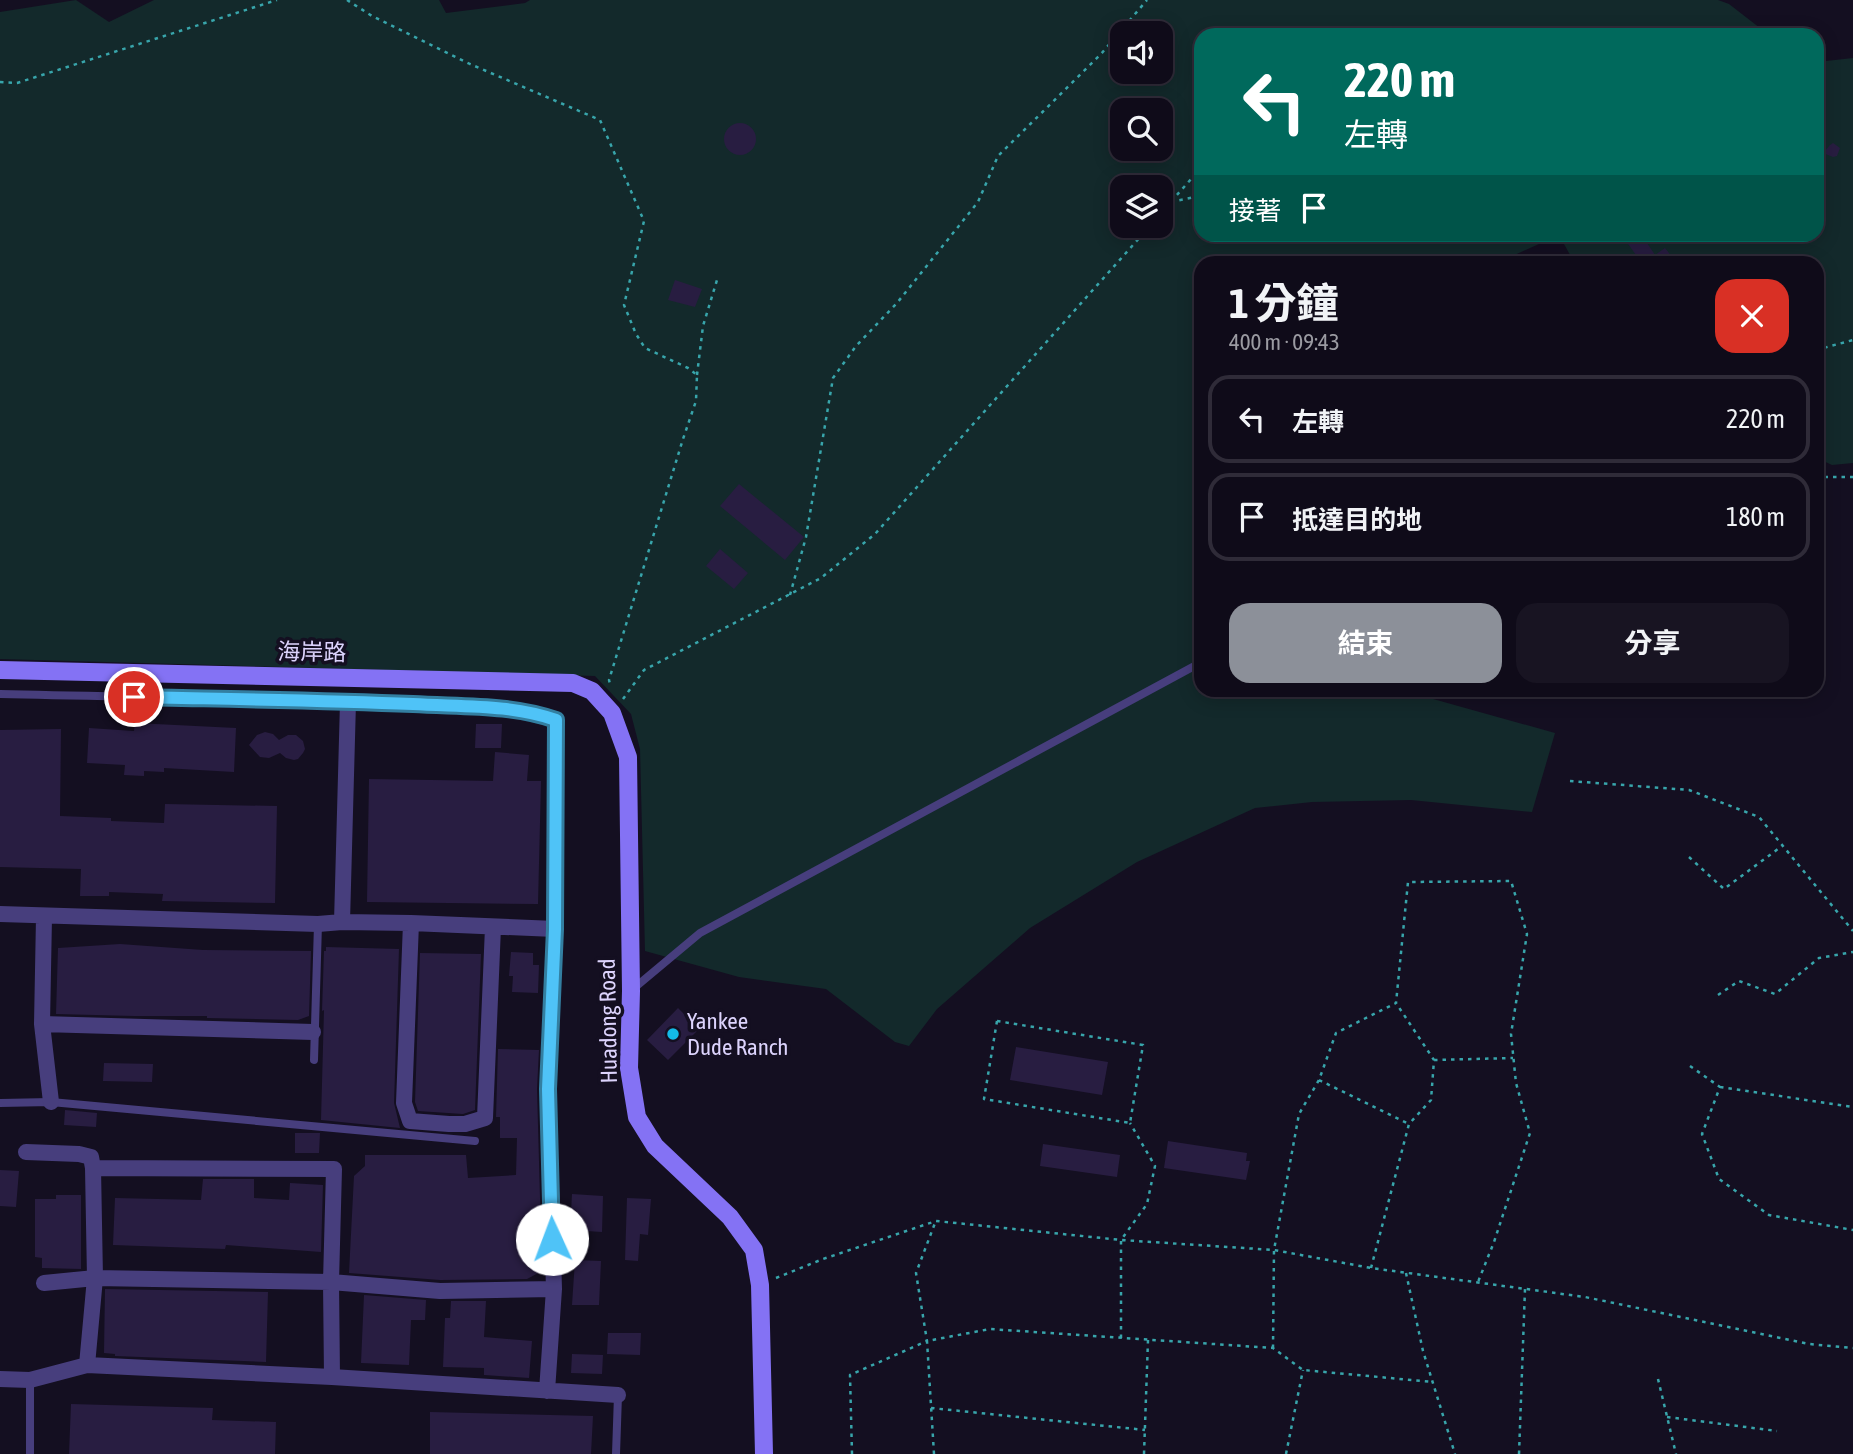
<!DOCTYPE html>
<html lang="zh-TW">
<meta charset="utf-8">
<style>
body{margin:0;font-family:"Asap Condensed","Noto Sans TC",sans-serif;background:#181422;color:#f1f3f6;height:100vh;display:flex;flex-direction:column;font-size:26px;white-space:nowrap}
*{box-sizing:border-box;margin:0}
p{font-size:23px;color:#9b9ba2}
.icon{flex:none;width:38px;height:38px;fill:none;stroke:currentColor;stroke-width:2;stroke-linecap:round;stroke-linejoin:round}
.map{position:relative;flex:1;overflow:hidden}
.side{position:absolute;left:1194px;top:256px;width:630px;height:441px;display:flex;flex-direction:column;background:#0f0b19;border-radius:21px;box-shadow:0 4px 18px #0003,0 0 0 2px #2f2b38}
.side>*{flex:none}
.top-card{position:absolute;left:1194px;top:28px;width:630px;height:214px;border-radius:21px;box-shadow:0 4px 18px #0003,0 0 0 2px #2f2b38;background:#00695c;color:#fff;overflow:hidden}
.controls{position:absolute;left:1110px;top:21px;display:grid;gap:14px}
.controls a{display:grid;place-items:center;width:63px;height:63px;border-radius:14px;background:#0f0b19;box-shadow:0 4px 18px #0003,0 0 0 2px #2f2b38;font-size:35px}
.pin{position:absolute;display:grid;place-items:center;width:60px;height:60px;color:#fff;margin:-30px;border:4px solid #fff;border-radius:50%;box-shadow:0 2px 7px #0007}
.me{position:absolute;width:77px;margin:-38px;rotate:358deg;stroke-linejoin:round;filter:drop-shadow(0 0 5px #0008)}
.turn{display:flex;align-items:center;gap:24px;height:147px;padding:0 35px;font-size:32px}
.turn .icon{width:91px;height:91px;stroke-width:2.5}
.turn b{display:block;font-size:49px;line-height:60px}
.then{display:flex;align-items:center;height:66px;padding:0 35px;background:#0003;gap:14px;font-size:26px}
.round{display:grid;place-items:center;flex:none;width:74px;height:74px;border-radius:21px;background:#181422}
.headline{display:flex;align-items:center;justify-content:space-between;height:119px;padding:0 35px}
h1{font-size:42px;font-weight:700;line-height:52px}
.primary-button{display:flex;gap:14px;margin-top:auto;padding:14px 35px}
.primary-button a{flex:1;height:80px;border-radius:21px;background:#8c9099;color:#fff;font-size:28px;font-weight:700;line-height:80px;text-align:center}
.primary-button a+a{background:#181422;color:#f1f3f6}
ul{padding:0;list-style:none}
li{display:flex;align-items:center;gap:21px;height:88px;margin:0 14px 10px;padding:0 21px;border:4px solid #2f2b38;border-radius:21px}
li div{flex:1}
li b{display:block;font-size:26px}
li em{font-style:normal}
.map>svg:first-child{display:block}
</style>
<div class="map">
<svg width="1853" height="1454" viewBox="0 0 1853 1454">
<rect width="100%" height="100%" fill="#140f21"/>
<!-- green -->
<path fill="#13292b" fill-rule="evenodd" d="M 76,0 L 109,22 L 154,0 L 439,0 L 446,13 L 525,3 L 530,0 L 1718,0 L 1729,4 L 1769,35 L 1200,35 L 1200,234 L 1816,234 L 1817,62 L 1853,58 L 1853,463 L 1832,465 L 1817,458 L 1816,262 L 1574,262 L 1559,235 L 1499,262 L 1200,262 L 1200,690 L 1401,690 L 1555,733 L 1532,812 L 1411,800 L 1312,802 L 1255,808 L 1137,862 L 1030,928 L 937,1009 L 909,1046 L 895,1042 L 826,989 L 739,977 L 645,951 L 640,749 L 631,714 L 595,676 L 0,659 L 0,12 ZM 1122,33 L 1160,33 L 1160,72 L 1122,72 ZM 1122,110 L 1160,110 L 1160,149 L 1122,149 ZM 1122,187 L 1160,187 L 1160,226 L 1122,226 Z"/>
<!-- building -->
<path fill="#281d41" d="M724 139a16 16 0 1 1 32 0a16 16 0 1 1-32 0Z
M 1833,143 L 1840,148 L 1837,156 L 1833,157 L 1823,153 L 1830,145 Z
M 1621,234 L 1641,234 L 1655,255 L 1665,248 L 1676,262 L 1641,262 Z
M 675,280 L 702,289 L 695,307 L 668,300 Z
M 739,484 L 804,537 L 785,560 L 720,506 Z
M 720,549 L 748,573 L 734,589 L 706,566 Z
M 135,723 L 236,728 L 234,772 L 164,768 L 164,772 L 144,771 L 144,776 L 124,775 L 125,765 L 87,763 L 89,728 L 134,731 Z
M 476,724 L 502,724 L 501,748 L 475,748 Z
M 61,729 L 60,816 L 111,818 L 111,821 L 164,823 L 165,804 L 277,806 L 275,903 L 162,901 L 163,894 L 109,892 L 109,896 L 80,896 L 81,869 L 0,867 L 0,730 Z
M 265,732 L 273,734 L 279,740 L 288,735 L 296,735 L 303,741 L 305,749 L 303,753 L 298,759 L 294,760 L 286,758 L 280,753 L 269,758 L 260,757 L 249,745 L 257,735 Z
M 495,752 L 529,755 L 527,781 L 541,781 L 538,904 L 367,902 L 369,779 L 493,781 Z
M 120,944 L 203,950 L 311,951 L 309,1016 L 298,1020 L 207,1018 L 207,1016 L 134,1016 L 56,1014 L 58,948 Z
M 326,947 L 399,949 L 394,1103 L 400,1128 L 321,1120 L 324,1010 L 322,1011 L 324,951 L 326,951 Z
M 511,952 L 533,953 L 533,965 L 539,965 L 538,993 L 512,992 L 513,976 L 509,976 Z
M 420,953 L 481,954 L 475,1110 L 463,1114 L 418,1111 L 415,1102 Z
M 678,1008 L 699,1029 L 668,1060 L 647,1040 Z
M 1016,1047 L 1108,1062 L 1102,1095 L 1010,1080 Z
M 498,1049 L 539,1050 L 537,1089 L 542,1271 L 527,1279 L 440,1280 L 349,1273 L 354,1176 L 365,1166 L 365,1155 L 466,1155 L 468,1178 L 516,1175 L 517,1138 L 500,1138 L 500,1117 L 496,1117 Z
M 104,1063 L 153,1064 L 152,1082 L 103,1081 Z
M 65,1110 L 97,1113 L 96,1127 L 64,1125 Z
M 295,1133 L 320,1133 L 319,1153 L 295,1153 Z
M 1168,1141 L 1247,1153 L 1246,1161 L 1250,1161 L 1246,1180 L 1164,1168 Z
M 1043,1144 L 1120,1155 L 1117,1177 L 1040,1166 Z
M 0,1170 L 19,1171 L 16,1207 L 0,1206 Z
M 203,1179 L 254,1179 L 254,1198 L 289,1200 L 290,1183 L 323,1185 L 321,1252 L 226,1245 L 225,1249 L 113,1245 L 115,1198 L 201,1200 Z
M 572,1194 L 603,1196 L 602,1232 L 570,1230 Z
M 56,1195 L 81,1195 L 81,1269 L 42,1268 L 42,1258 L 35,1257 L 35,1199 L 56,1199 Z
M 627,1198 L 651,1199 L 648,1235 L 640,1234 L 638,1261 L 625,1260 Z
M 575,1260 L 601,1261 L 599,1305 L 572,1305 Z
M 105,1289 L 268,1292 L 266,1362 L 115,1356 L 115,1354 L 104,1353 Z
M 364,1295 L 426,1300 L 425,1320 L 411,1320 L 409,1365 L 361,1363 Z
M 451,1301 L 486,1301 L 484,1337 L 532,1341 L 529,1378 L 484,1375 L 484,1368 L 443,1367 L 445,1318 L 450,1318 Z
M 608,1333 L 641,1333 L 640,1355 L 607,1354 Z
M 572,1354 L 603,1355 L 602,1374 L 571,1373 Z
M 71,1404 L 213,1408 L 212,1420 L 276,1422 L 275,1454 L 69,1454 Z
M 430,1412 L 593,1416 L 591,1454 L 430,1454 Z"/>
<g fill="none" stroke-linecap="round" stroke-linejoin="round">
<!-- path -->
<path stroke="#38a5ab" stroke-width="2.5" stroke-dasharray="3.5 5" stroke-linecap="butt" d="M 347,0 L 372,16 L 470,64 L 600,120 L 644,221 L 624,305 L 636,334 L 645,348 L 688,368 L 697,375 L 696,401 L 683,439 L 609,680 L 610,684
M 0,82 L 17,83 L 277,0
M 1171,202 L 1200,196
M 1160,214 L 1200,169
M 1816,350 L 1853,340
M 697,375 L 703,326 L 717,280
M 1816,477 L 1853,477
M 790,595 L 806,537 L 833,378 L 856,346 L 897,303 L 978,202 L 998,156 L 1101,54 L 1147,0
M 623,699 L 644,670 L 821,578 L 875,534 L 1150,226
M 1570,781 L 1689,790 L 1759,817 L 1853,931
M 1689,857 L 1724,889 L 1782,846
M 1718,995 L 1739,981 L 1775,994 L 1819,958 L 1853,952
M 997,1021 L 1143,1045 L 1130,1123 L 984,1099 Z
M 1434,1060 L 1513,1058
M 1690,1066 L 1720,1087 L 1702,1134 L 1719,1179 L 1769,1215 L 1853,1230
M 1319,1080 L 1409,1124
M 1720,1087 L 1853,1107
M 1371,1268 L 1409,1124 L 1431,1100 L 1434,1060 L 1396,1003
M 1406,1273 L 1423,1351 L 1455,1454
M 776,1278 L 823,1259 L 936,1221 L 1121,1240 L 1274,1250 L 1371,1268 L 1585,1297 L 1809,1344 L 1853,1348
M 1121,1338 L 1121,1240 L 1147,1204 L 1155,1166 L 1130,1123
M 1273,1348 L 1274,1250 L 1299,1114 L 1319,1080 L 1336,1033 L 1396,1003 L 1408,882 L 1511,881 L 1527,934 L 1511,1034 L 1516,1083 L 1530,1133 L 1494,1242 L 1478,1282
M 1658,1379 L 1676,1454
M 931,1408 L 1145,1430
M 1667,1417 L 1777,1431
M 852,1454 L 850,1375 L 927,1341 L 916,1273 L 935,1223
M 934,1454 L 927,1341 L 990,1329 L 1273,1348 L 1303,1370 L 1433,1382
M 1144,1454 L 1148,1340
M 1286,1454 L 1303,1370
M 1519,1454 L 1525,1289"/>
<!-- lane -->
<path stroke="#473e7d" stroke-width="8" d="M 0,694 C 127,697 255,698 382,703 C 438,706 503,702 556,720
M 633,989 L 700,933 L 1200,663
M 314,1060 L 318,924
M 0,1103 L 51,1102 L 475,1141
M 30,1380 L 30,1454
M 616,1454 L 618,1395"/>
<!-- street -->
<path stroke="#473e7d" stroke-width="16" d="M 0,914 L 318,924 L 342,922 L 411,923 L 555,929
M 44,917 L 42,1024 L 51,1102
M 342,922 L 348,702
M 411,923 L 404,1103 L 410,1121 L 449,1124 L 465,1124 L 485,1118 L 493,927
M 42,1024 L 313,1032
M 26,1152 L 79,1154 L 91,1157 L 93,1168 L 95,1278 L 87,1365
M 93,1168 L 334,1169 L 331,1282 L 332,1377
M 44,1283 L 95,1278 L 331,1282 L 440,1291 L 554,1289
M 0,1379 L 30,1380 L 87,1365 L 332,1377 L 618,1395
M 547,1391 L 554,1289 L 548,1089 L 555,929 L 556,720"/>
<!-- secondary -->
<path stroke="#8472f4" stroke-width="18" d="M 0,670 L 573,683 L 592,691 L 612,713 L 628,757 L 631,991 L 629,1068 L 637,1117 L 655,1146 L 730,1217 L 754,1250 L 760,1285 L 764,1454"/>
</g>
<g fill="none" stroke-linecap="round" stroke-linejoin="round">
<!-- route casing -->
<g stroke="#337fa1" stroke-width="18">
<path id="route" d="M 134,697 C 227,699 320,700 413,704 C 460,707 511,704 556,720 L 555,929 L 548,1089 L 552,1239"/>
</g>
<!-- route -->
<use href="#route" stroke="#4fc3f7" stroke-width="12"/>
</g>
<!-- markers -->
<circle fill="#13bbe8" stroke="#140f21" stroke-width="2.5" cx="673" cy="1034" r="7"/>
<g text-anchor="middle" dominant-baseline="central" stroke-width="7" stroke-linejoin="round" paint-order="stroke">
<!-- street labels -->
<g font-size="23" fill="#dcd3fc" stroke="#140f21">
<text transform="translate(312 652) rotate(1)">海岸路</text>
<text transform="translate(608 1021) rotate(-91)">Huadong Road</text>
</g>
<!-- poi labels -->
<g font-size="23" fill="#dcd3fc" stroke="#140f21" text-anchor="start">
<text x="687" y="1021">Yankee<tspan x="687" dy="26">Dude Ranch</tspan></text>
</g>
</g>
</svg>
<div class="controls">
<a><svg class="icon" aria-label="sound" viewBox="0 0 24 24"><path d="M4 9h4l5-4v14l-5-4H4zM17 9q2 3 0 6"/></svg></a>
<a><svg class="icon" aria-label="search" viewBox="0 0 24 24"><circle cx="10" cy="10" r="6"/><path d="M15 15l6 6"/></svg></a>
<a><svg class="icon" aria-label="layers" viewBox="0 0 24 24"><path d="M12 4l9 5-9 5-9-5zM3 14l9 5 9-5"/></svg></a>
</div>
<div class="pin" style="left:134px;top:697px;background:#d93025"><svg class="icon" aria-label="arrive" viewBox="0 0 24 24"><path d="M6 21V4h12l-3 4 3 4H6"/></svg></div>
<svg class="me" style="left:552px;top:1239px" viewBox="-20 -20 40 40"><circle r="19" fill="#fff"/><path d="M0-13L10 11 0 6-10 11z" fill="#4fc3f7"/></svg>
<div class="top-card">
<div class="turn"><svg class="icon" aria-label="left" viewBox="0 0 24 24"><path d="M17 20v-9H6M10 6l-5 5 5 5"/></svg><div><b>220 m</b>左轉</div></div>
<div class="then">接著<svg class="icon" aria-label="arrive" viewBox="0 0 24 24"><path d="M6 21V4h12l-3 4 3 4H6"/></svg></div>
</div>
<section class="side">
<div class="headline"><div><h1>1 分鐘</h1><p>400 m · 09:43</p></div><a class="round" style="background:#d93025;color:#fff"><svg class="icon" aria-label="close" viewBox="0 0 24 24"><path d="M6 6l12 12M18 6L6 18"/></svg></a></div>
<ul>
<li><svg class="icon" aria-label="left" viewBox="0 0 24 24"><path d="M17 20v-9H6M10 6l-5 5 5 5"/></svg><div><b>左轉</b></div><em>220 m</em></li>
<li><svg class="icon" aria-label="arrive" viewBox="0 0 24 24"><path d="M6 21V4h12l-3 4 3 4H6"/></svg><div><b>抵達目的地</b></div><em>180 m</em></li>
</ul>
<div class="primary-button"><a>結束</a><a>分享</a></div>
</section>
</div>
